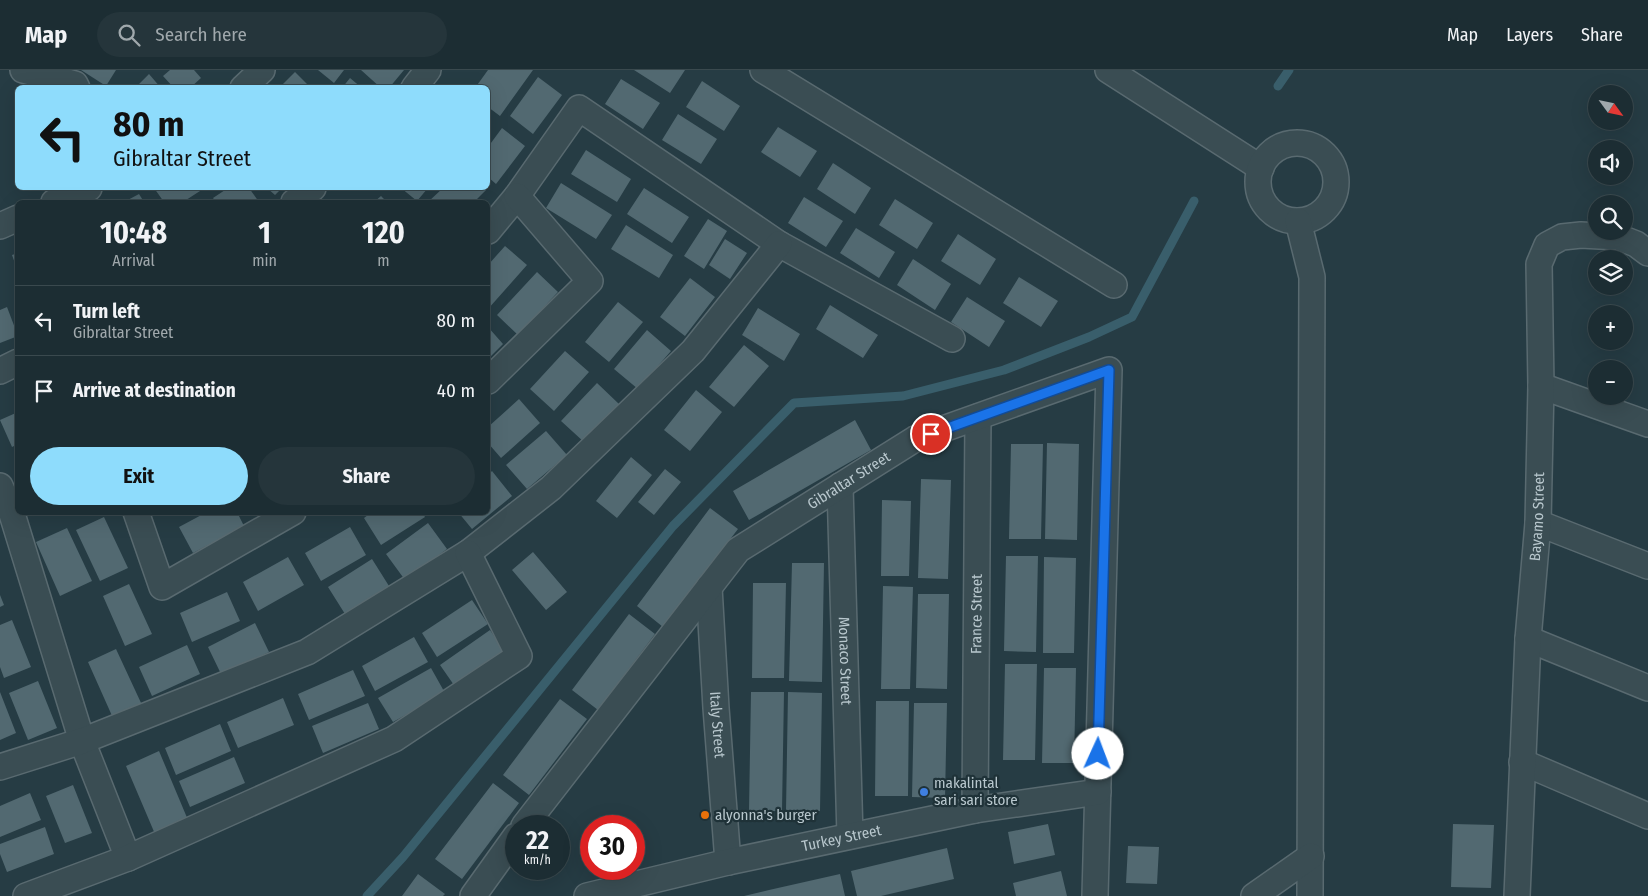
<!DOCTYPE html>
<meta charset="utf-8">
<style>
body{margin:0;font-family:"Fira Sans Condensed",sans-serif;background:#25353b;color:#f1f3f6;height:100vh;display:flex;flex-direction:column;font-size:19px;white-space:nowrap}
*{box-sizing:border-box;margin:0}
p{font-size:16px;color:#a0a8ac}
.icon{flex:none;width:28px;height:28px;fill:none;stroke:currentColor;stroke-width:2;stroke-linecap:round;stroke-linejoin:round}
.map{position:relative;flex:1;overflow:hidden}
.drawer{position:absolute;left:15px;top:130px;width:475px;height:315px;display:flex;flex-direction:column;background:#1c2d33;border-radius:8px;box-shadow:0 5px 20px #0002,0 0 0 1px #3a494e}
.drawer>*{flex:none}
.banner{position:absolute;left:15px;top:15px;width:475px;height:105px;border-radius:8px;box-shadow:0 5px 20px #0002,0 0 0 1px #3a494e;background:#8edcfc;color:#111;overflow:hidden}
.needle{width:32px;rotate:123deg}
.buttons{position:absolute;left:1588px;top:15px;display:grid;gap:10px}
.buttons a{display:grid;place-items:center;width:45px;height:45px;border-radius:50%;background:#1c2d33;box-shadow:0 5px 20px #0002,0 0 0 1px #3a494e;font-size:25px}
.speed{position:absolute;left:505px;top:745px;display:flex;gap:10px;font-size:25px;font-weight:700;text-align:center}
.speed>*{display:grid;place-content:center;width:65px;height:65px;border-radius:50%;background:#1c2d33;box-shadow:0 5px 20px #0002,0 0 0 1px #3a494e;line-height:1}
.speed small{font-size:12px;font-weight:400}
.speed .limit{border:8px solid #d22;background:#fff;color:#111}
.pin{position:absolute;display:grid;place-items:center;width:42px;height:42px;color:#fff;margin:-21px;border:2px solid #fff;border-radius:50%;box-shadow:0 1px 5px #0007}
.me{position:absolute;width:55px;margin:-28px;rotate:2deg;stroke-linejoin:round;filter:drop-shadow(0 0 4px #0008)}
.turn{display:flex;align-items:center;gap:18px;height:105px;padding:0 15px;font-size:22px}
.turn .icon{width:65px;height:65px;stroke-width:2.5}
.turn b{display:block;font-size:35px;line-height:42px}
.eta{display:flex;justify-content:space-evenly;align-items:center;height:85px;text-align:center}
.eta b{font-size:30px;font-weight:700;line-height:35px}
.button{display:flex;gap:10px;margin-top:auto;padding:10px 15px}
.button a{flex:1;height:58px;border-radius:30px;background:#8edcfc;color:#111;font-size:20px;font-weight:700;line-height:58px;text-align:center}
.button a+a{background:#25353b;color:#f1f3f6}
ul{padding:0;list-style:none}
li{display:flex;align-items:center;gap:15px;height:70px;padding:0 15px;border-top:1px solid #3a494e}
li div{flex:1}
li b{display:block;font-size:19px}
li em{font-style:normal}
header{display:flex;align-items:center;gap:30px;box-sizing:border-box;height:70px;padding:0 25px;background:#1c2d33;border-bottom:1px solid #3a494e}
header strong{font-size:24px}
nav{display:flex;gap:28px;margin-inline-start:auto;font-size:18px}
.search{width:350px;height:45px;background:#25353b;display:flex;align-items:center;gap:12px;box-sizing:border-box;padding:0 18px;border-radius:28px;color:#a0a8ac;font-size:19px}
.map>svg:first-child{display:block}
</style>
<header>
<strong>Map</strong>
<div class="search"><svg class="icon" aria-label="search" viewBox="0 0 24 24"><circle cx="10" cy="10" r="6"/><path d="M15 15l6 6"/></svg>Search here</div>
<nav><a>Map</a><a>Layers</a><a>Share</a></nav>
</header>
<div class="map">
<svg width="1648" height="826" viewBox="0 0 1648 826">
<rect width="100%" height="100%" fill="#263c44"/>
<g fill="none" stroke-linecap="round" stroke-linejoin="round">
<!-- stream -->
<path stroke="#395e6b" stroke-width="9" d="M 1278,16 L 1289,0
M 367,826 L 403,787 L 673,456 L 794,333 L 903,326 L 1004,300 L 1089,267 L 1132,247 L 1194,131"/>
</g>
<!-- building -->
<path fill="#526971" d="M 81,0 L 116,0 L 106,16 Z
M 170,0 L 194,0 L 201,8 L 190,18 L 174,18 L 163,6 Z
M 318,0 L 344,0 L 334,13 Z
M 361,0 L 404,0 L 389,18 L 381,18 Z
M 488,0 L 533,0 L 500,46 L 488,37 L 488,18 L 475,18 Z
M 634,0 L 685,0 L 670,23 Z
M 295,2 L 311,18 L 279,18 Z
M 149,4 L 161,18 L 135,18 Z
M 538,7 L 562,25 L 533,64 L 510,46 Z
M 350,8 L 362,18 L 342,18 Z
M 621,9 L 660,33 L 643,59 L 605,34 Z
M 702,11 L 740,36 L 724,61 L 686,37 Z
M 678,44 L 717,69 L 701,94 L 662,70 Z
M 778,57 L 817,81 L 800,107 L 761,82 Z
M 502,58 L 525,76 L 496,114 L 488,107 L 488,77 Z
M 586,80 L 631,109 L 617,132 L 571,104 Z
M 833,93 L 871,118 L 855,144 L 817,119 Z
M 561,113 L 612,145 L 596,169 L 546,138 Z
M 154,118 L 198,118 L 200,121 L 183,132 L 164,132 Z
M 228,118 L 249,118 L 259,132 L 216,132 L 213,128 Z
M 267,118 L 282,118 L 275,125 Z
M 401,118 L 428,118 L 417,131 Z
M 443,118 L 483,118 L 486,120 L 474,132 L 428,132 Z
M 644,118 L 689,147 L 672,173 L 627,144 Z
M 139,124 L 144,132 L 124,132 Z
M 381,126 L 387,132 L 374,132 Z
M 804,127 L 843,151 L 826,177 L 788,153 Z
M 895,129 L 933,153 L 917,179 L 879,155 Z
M 708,149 L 727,161 L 704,199 L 684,186 Z
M 626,155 L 673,185 L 659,208 L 611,179 Z
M 856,158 L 895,182 L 879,208 L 840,183 Z
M 958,164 L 996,189 L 980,215 L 941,191 Z
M 725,169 L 747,183 L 730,209 L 709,195 Z
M 505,176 L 527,195 L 488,239 L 488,195 Z
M 18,183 L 18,199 L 17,199 L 12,185 Z
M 913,189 L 951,214 L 935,240 L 897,215 Z
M 537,202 L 558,222 L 518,265 L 497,245 Z
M 1019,207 L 1058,231 L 1041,257 L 1003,233 Z
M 690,208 L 715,227 L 685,266 L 660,247 Z
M 967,227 L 1005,251 L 989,277 L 951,252 Z
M 618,232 L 643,252 L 609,292 L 585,272 Z
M 830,235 L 878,265 L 863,288 L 816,259 Z
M 7,237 L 18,266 L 0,273 L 0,240 Z
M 758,238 L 800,264 L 784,291 L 742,265 Z
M 488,257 L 503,274 L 488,289 Z
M 647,260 L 671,281 L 638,319 L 614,299 Z
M 744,275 L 769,296 L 734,337 L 709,317 Z
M 565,281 L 589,302 L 554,341 L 530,319 Z
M 597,313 L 619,334 L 584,372 L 561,351 Z
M 696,320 L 722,342 L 690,381 L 664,360 Z
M 519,329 L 540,353 L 501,388 L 488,373 L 488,357 Z
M 18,342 L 18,374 L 12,377 L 0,350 Z
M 855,350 L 871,380 L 749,450 L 733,421 Z
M 546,361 L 567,385 L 527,419 L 506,395 Z
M 1047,373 L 1079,374 L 1077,470 L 1045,469 Z
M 1011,374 L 1043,374 L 1041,469 L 1009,469 Z
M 631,387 L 652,405 L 617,448 L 596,431 Z
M 665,399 L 681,412 L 654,445 L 638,432 Z
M 492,401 L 512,426 L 472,459 L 458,442 L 488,442 L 488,405 Z
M 921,409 L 951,410 L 948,509 L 918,508 Z
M 882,430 L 911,431 L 909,506 L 881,506 Z
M 710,438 L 738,459 L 663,557 L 637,536 Z
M 207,442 L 237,442 L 244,456 L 193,483 L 179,457 Z
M 256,442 L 272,442 L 260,449 Z
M 372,442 L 422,442 L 425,447 L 381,475 L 364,448 Z
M 104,447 L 128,498 L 100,511 L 76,460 Z
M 428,453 L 447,479 L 405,510 L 386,484 Z
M 350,457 L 366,485 L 321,511 L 305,483 Z
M 67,458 L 92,511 L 60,526 L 36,472 Z
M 533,482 L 567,522 L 546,540 L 512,500 Z
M 1006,486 L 1038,486 L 1036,582 L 1004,581 Z
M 288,487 L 304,515 L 258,541 L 243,512 Z
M 1044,487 L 1076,488 L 1074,583 L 1043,583 Z
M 372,489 L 389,516 L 345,544 L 328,517 Z
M 792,493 L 824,493 L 822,612 L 789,611 Z
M 753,513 L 786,513 L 784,608 L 752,608 Z
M 129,514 L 152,564 L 125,576 L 103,526 Z
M 883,516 L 913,517 L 910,619 L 881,619 Z
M 227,522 L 240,551 L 192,572 L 180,543 Z
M 918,524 L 949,524 L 947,619 L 916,618 Z
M 0,525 L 4,535 L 0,537 Z
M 472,530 L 488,554 L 437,587 L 422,563 Z
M 629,544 L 655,564 L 598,640 L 572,620 Z
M 12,550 L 31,597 L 4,608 L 0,597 L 0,555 Z
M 255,553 L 269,582 L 222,606 L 208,577 Z
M 490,560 L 506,584 L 456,618 L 440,595 Z
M 414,567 L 428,592 L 375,621 L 362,596 Z
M 187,575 L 200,604 L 152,626 L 139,597 Z
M 116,579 L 142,635 L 113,648 L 88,592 Z
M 1005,594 L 1037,594 L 1035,690 L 1003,690 Z
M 431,598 L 445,623 L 393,652 L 378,628 Z
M 1044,598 L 1076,598 L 1074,693 L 1042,693 Z
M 353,600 L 365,626 L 309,650 L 298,624 Z
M 38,611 L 57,658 L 28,670 L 9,623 Z
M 0,622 L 16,663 L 0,670 Z
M 751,622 L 784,622 L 782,741 L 749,741 Z
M 788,622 L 822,623 L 820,741 L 786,741 Z
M 283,628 L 294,655 L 238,678 L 227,652 Z
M 560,629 L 587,649 L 529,725 L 503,705 Z
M 876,631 L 909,631 L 908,726 L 875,726 Z
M 368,633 L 379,659 L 323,683 L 312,656 Z
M 914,633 L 947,633 L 945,728 L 912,727 Z
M 220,654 L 231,681 L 176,705 L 165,678 Z
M 159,681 L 188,750 L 155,764 L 126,696 Z
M 234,687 L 245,713 L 190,737 L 179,711 Z
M 493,713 L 519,733 L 462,809 L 435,789 Z
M 73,715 L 92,763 L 65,773 L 46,726 Z
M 30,723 L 41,750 L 0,767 L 0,736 Z
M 1048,754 L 1055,785 L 1014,794 L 1008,762 Z
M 1453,754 L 1494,755 L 1491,818 L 1451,817 Z
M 45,757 L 54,784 L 7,802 L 0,784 L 0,774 Z
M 1128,776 L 1159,777 L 1157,814 L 1126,813 Z
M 947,778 L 954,809 L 881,826 L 857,826 L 851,801 Z
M 1061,801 L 1067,826 L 1016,826 L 1013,813 Z
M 418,804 L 445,824 L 443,826 L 402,826 Z
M 840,804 L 845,826 L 744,826 L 769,820 Z"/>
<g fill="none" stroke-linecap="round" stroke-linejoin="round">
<!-- minor casing -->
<g stroke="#596a70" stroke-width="28">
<g id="minor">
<path d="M 23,0 L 75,14 L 77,18"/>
<path d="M 763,0 L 1114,215"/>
<path d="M 1108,0 L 1261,98"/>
<path d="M 243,18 L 262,0"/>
<path d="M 414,18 L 428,0"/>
<circle cx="1297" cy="112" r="39"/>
<path d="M 54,132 L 89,118"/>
<path d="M 294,132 L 313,118"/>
<path d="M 1298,151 L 1312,207 L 1310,826"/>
<path d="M 0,156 L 18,148"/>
<path d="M 488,161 L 517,126 L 579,38 L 779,174 L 952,269"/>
<path d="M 0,301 L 18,292"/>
<path d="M 488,311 L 590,211 L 517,126"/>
<path d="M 1541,316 L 1648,354"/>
<path d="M 0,416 L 12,444 L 82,671 L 128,788"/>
<path id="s1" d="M 840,416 L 850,766"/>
<path d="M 136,442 L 162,517 L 293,442"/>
<path d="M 1538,453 L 1648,496"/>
<path id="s2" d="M 709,517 L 716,638 L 728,792"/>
<path d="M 1528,569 L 1648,618"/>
<path d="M 1522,692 L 1648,746"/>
<path d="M 0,697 L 82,671 L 307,582 L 468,483 L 551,418 L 693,281 L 779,174"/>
<path id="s3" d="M 975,740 L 978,347"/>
<path id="s4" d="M 524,756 L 738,480 L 915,369 L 1109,300 L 1095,826"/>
<path d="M 26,826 L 128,788 L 394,669 L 519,586 L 468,483"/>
<path d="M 473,826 L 516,766"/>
<path id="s5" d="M 587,826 L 728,792 L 975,740 L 1098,722"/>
<path d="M 1254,826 L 1311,786"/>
<path id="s6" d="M 1517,826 L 1528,569 L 1538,453 L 1541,316 L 1539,194 L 1547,175 L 1562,167 L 1581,165 L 1618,167 L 1636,174 L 1648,183"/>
</g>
</g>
<!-- minor -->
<use href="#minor" stroke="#3a4d53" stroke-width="25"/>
</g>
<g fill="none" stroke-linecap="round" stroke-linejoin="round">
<!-- route casing -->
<g stroke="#114b97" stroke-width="12">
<path id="route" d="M 931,364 L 1109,300 L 1098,684"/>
</g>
<!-- route -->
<use href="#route" stroke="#1a73e8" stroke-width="9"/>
</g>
<!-- markers -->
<circle fill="#3f7fe0" stroke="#1f3238" stroke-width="2" cx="924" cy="722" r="5"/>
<circle fill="#e8710a" stroke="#1f3238" stroke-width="2" cx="705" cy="745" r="5"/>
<g text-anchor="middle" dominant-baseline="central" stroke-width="4.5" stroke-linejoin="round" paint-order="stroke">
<!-- street labels -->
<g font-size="15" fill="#b8c7cd" stroke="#1f3238">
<text stroke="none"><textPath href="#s4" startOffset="480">Gibraltar Street</textPath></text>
<text stroke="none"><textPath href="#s6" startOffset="380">Bayamo Street</textPath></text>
<text stroke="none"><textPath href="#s3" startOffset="196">France Street</textPath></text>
<text stroke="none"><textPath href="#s1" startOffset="175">Monaco Street</textPath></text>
<text stroke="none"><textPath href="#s2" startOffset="138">Italy Street</textPath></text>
<text stroke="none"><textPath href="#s5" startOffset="261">Turkey Street</textPath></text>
</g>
<!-- poi labels -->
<g font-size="15" fill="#b8c7cd" stroke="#1f3238" text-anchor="start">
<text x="934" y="713">makalintal<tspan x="934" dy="17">sari sari store</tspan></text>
<text x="715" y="745">alyonna's burger</text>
</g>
</g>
</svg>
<div class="buttons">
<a><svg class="needle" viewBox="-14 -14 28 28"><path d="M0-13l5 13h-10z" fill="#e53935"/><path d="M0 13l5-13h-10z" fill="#a0a8ac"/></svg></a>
<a><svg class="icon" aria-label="sound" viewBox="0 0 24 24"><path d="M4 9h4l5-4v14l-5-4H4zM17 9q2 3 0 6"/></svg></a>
<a><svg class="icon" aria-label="search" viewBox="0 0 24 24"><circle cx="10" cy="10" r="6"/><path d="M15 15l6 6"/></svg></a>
<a><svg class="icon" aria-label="layers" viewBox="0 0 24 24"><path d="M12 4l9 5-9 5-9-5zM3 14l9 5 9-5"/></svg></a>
<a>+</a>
<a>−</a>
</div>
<div class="speed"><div>22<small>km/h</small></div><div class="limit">30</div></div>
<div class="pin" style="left:931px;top:364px;background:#d93025"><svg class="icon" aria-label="arrive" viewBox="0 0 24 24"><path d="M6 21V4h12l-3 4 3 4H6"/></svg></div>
<svg class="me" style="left:1098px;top:684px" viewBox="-20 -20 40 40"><circle r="19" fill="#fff"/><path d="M0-13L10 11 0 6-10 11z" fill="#1a73e8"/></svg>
<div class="banner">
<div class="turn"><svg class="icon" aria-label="left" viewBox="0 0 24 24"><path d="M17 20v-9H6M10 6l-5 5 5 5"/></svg><div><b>80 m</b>Gibraltar Street</div></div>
</div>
<section class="drawer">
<div class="eta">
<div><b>10:48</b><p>Arrival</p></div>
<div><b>1</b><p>min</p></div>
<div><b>120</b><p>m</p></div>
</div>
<ul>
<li><svg class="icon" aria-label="left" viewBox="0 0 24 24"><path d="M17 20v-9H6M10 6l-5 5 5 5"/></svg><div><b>Turn left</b><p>Gibraltar Street</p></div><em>80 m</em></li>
<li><svg class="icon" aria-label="arrive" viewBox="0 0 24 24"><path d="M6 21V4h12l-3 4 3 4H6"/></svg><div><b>Arrive at destination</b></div><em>40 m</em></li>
</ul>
<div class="button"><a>Exit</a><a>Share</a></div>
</section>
</div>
